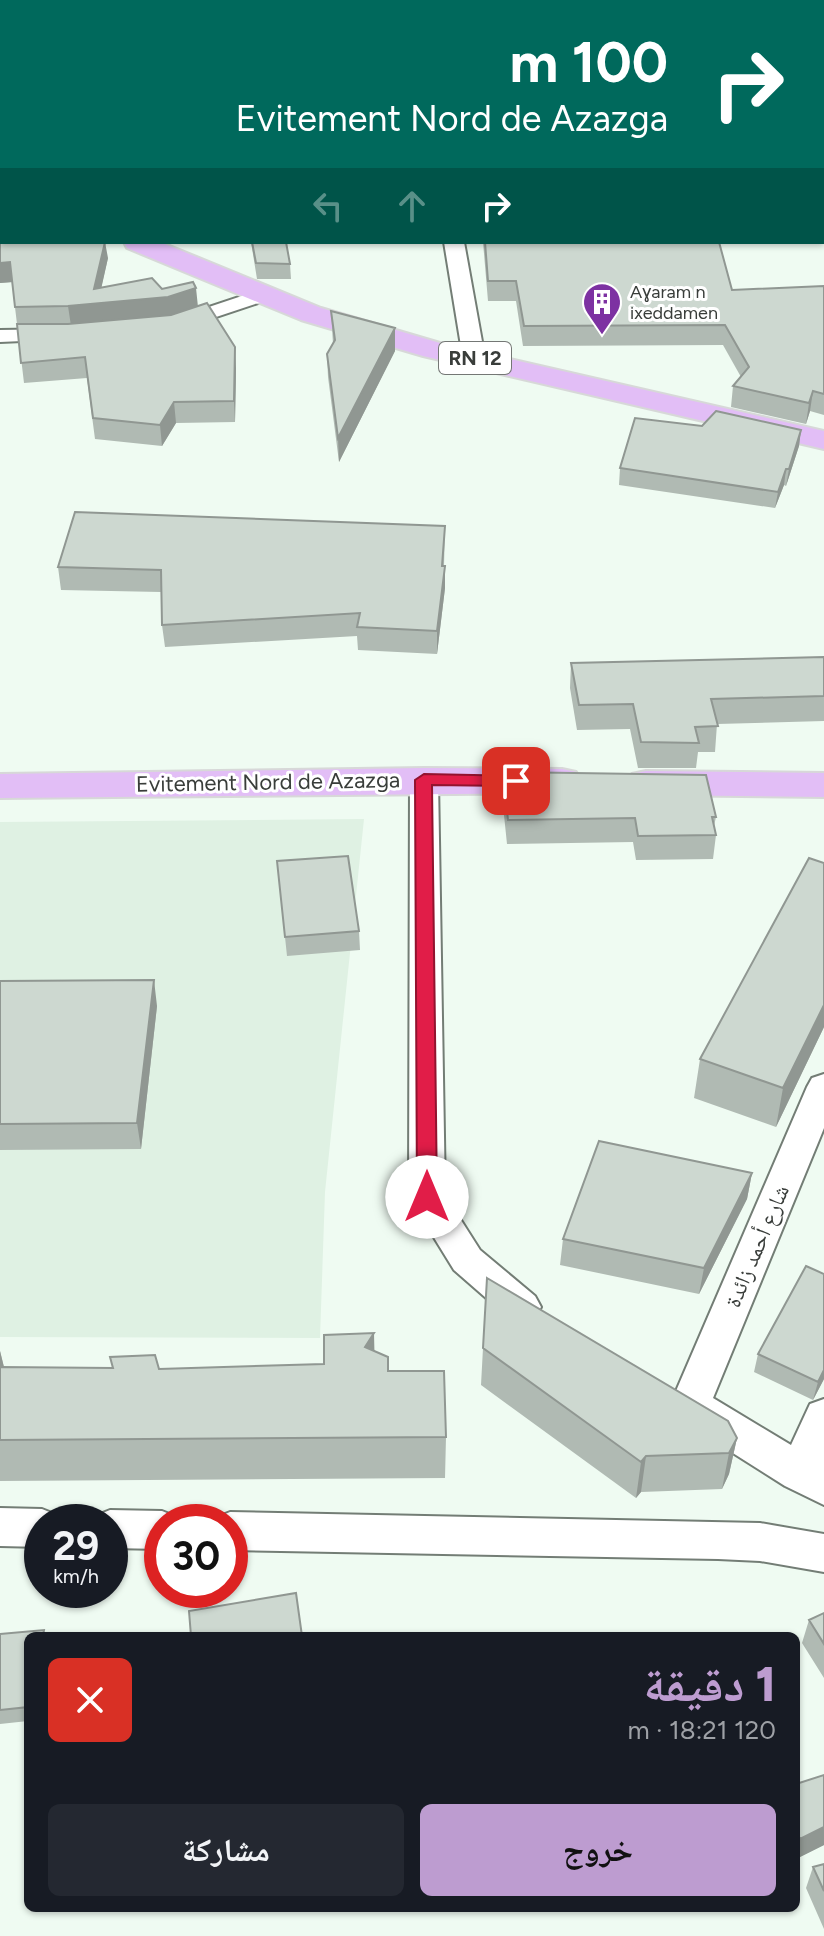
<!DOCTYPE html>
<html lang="ar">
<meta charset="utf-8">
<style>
body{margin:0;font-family:Figtree,"Noto Naskh Arabic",sans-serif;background:#242831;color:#f1f3f6;direction:rtl;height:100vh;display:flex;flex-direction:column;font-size:30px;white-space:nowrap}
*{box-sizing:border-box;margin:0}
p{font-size:26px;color:#9ea1a6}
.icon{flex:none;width:44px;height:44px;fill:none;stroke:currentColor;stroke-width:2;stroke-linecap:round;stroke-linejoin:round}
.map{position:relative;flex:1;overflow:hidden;direction:ltr}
.drawer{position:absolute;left:24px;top:1632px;width:776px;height:280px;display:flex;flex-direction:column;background:#171b24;border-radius:12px;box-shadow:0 2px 6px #0004;direction:rtl}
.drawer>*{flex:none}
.guide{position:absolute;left:0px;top:0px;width:824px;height:244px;box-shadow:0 2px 6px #0004;direction:rtl;background:#00695c;color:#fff;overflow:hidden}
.speed{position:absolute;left:24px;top:1504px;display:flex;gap:16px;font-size:40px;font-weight:700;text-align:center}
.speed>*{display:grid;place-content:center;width:104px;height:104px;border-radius:50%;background:#171b24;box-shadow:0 2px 6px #0004;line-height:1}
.speed small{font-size:20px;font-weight:400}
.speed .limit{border:12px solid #d22;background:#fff;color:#111}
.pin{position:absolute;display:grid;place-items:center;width:68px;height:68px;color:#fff;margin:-34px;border-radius:16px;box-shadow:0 4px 12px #0006}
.me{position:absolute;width:88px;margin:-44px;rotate:0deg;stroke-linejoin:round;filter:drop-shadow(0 0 6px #0008)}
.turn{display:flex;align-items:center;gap:28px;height:168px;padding:0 24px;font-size:36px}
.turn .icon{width:104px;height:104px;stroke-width:2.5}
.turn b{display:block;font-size:56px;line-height:68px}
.lanes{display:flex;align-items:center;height:76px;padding:0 24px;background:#0003;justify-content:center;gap:40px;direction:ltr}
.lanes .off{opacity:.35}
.round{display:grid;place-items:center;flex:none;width:84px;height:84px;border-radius:12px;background:#242831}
.head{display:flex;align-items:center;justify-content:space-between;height:136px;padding:0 24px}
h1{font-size:48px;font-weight:800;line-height:60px;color:#bd9cd0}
.button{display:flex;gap:16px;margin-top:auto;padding:16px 24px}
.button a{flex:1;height:92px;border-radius:12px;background:#bd9cd0;color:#111;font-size:32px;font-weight:800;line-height:92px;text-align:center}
.button a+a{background:#242831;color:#f1f3f6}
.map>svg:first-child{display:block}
</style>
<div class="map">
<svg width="824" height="1936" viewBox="0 0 824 1936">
<rect width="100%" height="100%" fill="#effbf2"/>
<!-- built -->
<path fill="#dff1e3" d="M 364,819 L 325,1192 L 320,1338 L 0,1337 L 0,822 Z"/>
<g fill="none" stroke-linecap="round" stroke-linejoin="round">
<!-- street casing -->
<g stroke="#737d75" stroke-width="4">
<path id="street" d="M 822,72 L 824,72 L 824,82 L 822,82 Z
M 822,225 L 824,225 L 824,237 L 822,237 Z
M 444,242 L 464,242 L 485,358 L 482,363 L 466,363 L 463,358 Z
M 263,289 L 273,295 L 270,299 L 171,332 L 160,326 L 164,322 Z
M 61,329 L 68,331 L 72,335 L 68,339 L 0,342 L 0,330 Z
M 424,771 L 434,774 L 438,780 L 445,1195 L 480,1250 L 535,1296 L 541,1307 L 535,1318 L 522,1322 L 509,1318 L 454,1270 L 409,1197 L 410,780 L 414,774 Z
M 824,1074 L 824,1128 L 713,1398 L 791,1445 L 810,1404 L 824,1399 L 824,1505 L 785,1486 L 676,1417 L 670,1405 L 807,1087 L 812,1078 Z
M 0,1508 L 42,1509 L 57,1515 L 60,1522 L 42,1522 L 42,1547 L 0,1546 Z
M 110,1510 L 162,1511 L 177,1517 L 179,1522 L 162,1522 L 162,1549 L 110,1548 L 110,1522 L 92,1522 L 95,1516 Z
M 230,1512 L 760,1523 L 824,1534 L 824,1572 L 760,1561 L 718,1559 L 230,1550 L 230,1522 L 213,1522 L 215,1518 Z"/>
</g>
<!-- primary casing -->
<g stroke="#d7d8d8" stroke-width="4">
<path id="primary" d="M 124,242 L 160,242 L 321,308 L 440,343 L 824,431 L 824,449 L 423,356 L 301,320 L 127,248 Z
M 424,768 L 562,769 L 576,772 L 582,781 L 576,790 L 562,793 L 0,798 L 0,774 Z
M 646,771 L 824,773 L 824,797 L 646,795 L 632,792 L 626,783 L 632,774 Z"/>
</g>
<!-- street -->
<use href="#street" fill="#fff" fill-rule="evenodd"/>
<!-- primary -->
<use href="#primary" fill="#e2bef6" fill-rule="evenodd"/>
</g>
<!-- wall -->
<path fill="#b0bab3" d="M 824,0 L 824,71 L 822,70 Z
M 0,23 L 2,23 L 2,242 L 108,258 L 101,288 L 162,289 L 198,306 L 236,368 L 235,422 L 176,423 L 162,446 L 95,439 L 87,378 L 24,383 L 12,282 L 0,283 Z
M 822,85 L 824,86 L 824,221 L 822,221 Z
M 251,242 L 286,242 L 290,264 L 291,279 L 257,279 Z
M 483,242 L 719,242 L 732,290 L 824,286 L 824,415 L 810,411 L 806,424 L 731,407 L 733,386 L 741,377 L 723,345 L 523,346 L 516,301 L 488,301 Z
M 331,311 L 395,351 L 339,462 L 328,377 L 327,354 L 333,344 Z
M 801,430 L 799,446 L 786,486 L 784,485 L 775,508 L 619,485 L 620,468 Z
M 445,526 L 444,566 L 445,566 L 445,588 L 437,654 L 358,650 L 357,636 L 165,647 L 162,625 L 161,592 L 61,590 L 58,567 Z
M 824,657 L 824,721 L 717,724 L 715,752 L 698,752 L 696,768 L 638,768 L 630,729 L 577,730 L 570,688 L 571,663 Z
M 503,772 L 716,817 L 714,826 L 716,835 L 713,859 L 636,860 L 633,842 L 507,844 L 502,796 Z
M 277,861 L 359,931 L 360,950 L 287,956 Z
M 0,981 L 157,1006 L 141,1149 L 0,1150 Z
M 824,1027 L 776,1127 L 694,1098 L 700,1059 Z
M 752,1173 L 747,1199 L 699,1294 L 560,1265 L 563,1239 Z
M 374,1333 L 374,1351 L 388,1371 L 446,1437 L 445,1478 L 0,1481 L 0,1351 L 4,1367 L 159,1369 L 324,1364 Z
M 483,1348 L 737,1438 L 729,1474 L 722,1489 L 641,1492 L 636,1498 L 481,1385 Z
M 758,1354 L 824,1379 L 813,1400 L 754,1372 Z
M 824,1613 L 824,1678 L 802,1643 L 809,1620 Z
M 0,1634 L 28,1636 L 28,1721 L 0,1724 Z
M 824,1775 L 824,1845 L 796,1859 L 796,1784 Z
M 824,1864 L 824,1929 L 806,1888 L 813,1867 Z"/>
<!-- shaded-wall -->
<path fill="#909792" d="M 105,242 L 108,258 L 98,303 L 196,288 L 198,307 L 169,317 L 71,326 L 68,306 L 94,289 Z
M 10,262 L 13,282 L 0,283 L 0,263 Z
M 395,328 L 395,351 L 339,462 L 338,438 Z
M 235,347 L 236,368 L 235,422 L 234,401 Z
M 813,391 L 810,411 L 806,424 L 809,403 Z
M 174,402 L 176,423 L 162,446 L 160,425 Z
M 801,430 L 799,446 L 786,486 L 789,469 Z
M 786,469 L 784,485 L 775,508 L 778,492 Z
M 445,566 L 445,588 L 437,654 L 437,631 Z
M 154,980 L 157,1006 L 141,1149 L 137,1123 Z
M 824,1005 L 824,1027 L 776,1127 L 783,1088 Z
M 752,1173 L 747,1199 L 699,1294 L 704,1268 Z
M 374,1333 L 375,1376 L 365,1347 Z
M 0,1351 L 10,1392 L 0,1381 Z
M 824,1370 L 824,1379 L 813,1400 L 818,1382 Z
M 737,1438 L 729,1474 L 722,1489 L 729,1453 Z
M 646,1456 L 641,1492 L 636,1498 L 641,1462 Z
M 824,1827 L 824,1845 L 796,1859 L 796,1852 L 800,1839 Z"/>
<!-- building -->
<path fill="#cdd8d0" stroke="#909792" stroke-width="2" d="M 63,0 L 824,0 L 824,53 L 822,53 L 822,65 L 822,2 L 62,2 Z
M 0,23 L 2,23 L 2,62 L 2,58 L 0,58 Z
M 2,70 L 2,153 L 1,145 L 0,145 L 0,71 Z
M 822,85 L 824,86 L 824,141 L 822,142 Z
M 822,143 L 824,152 L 824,202 L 822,202 Z
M 2,159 L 2,220 L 0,215 L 0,160 Z
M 2,226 L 2,242 L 105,242 L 94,289 L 152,278 L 162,289 L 193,282 L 196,288 L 168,297 L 68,306 L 15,307 L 10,262 L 0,263 L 0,227 Z
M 252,242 L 286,242 L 290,264 L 256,263 Z
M 485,242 L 719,242 L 732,290 L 824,286 L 824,394 L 813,391 L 809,403 L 733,386 L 749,367 L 725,325 L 524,326 L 516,281 L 488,281 Z
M 207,303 L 235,347 L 234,401 L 174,402 L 160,425 L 93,418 L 85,357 L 21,363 L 17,324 L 68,324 L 171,315 Z
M 331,311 L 395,328 L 338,438 L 327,354 L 335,340 Z
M 716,411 L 801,430 L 789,469 L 786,469 L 778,492 L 620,468 L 635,418 L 702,426 Z
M 75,512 L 445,526 L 442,566 L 445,566 L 437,631 L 357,627 L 360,613 L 162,625 L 161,570 L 58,567 Z
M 824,657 L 824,696 L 711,699 L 718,726 L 695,727 L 699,743 L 641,742 L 633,704 L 579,705 L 571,663 Z
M 503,772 L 706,775 L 716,817 L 712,817 L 716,835 L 638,836 L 635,818 L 508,820 Z
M 348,856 L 359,931 L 285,937 L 277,861 Z
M 809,858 L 824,863 L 824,1005 L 783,1088 L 700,1059 Z
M 154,980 L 137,1123 L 0,1124 L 0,981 Z
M 599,1141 L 752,1173 L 704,1268 L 563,1239 Z
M 806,1266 L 824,1274 L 824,1370 L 818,1382 L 758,1354 Z
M 487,1278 L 728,1421 L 737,1438 L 729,1453 L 646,1456 L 641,1462 L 483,1348 Z
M 374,1333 L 365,1347 L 388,1357 L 388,1371 L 444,1371 L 446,1437 L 0,1440 L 0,1367 L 113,1368 L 110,1357 L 155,1355 L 159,1369 L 324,1364 L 324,1335 Z
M 296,1593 L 302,1636 L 191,1636 L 189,1611 Z
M 824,1613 L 824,1644 L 809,1620 Z
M 44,1630 L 43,1636 L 28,1636 L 28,1707 L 0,1710 L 0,1634 Z
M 824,1775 L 824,1827 L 800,1839 L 796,1829 L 796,1784 Z
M 824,1864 L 824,1891 L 813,1867 Z"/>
<!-- route -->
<path fill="#e11d48" stroke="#92132f" stroke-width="2" d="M 424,774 L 516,776 L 524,781 L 516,786 L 432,785 L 437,1197 L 434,1203 L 420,1203 L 417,1197 L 415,780 Z"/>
<!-- icons -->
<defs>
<g id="building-pin" transform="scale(2)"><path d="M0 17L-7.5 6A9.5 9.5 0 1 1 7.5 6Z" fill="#7d31a2" stroke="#fff"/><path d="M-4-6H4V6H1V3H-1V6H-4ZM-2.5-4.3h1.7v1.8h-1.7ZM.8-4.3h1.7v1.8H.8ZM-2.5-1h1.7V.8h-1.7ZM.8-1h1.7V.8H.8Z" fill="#fff"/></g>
</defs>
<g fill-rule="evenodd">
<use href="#building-pin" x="602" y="302"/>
</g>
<g text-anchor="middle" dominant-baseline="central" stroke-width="6" stroke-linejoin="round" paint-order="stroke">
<!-- far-poi labels -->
<g font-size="18" fill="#393d3a" stroke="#fff" text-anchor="start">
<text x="630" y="292">Aɣaram n<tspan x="630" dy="21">ixeddamen</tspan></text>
</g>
<!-- shield labels -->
<rect fill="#fff" stroke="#747775" stroke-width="2" x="439" y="342" width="72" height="32" rx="6"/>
<g font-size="20" font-weight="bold" fill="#393d3a">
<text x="475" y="358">RN 12</text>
</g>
<!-- street labels -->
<g font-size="22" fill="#393d3a" stroke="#fff">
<text transform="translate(268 782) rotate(-1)">Evitement Nord de Azazga</text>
<text transform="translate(757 1246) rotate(-67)">شارع أحمد زائدة</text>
</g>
</g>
</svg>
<div class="speed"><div>29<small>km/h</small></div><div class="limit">30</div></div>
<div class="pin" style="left:516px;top:781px;background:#d93025"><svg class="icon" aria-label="arrive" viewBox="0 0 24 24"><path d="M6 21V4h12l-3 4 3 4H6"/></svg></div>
<svg class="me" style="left:427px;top:1197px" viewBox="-20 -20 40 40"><circle r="19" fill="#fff"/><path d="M0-13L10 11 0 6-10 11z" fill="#e11d48"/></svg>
<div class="guide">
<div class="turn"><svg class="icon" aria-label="right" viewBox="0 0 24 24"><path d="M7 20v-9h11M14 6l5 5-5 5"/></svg><div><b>100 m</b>Evitement Nord de Azazga</div></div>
<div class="lanes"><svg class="icon off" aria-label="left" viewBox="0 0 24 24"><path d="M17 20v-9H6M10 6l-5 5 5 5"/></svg><svg class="icon off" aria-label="ahead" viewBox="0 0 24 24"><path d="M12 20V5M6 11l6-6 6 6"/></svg><svg class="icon" aria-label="right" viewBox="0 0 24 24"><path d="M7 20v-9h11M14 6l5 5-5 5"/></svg></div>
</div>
<section class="drawer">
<div class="head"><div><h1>1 دقيقة</h1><p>120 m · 18:21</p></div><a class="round" style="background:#d93025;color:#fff"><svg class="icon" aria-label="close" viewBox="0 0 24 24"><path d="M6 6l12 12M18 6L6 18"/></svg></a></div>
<div class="button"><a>خروج</a><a>مشاركة</a></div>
</section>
</div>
